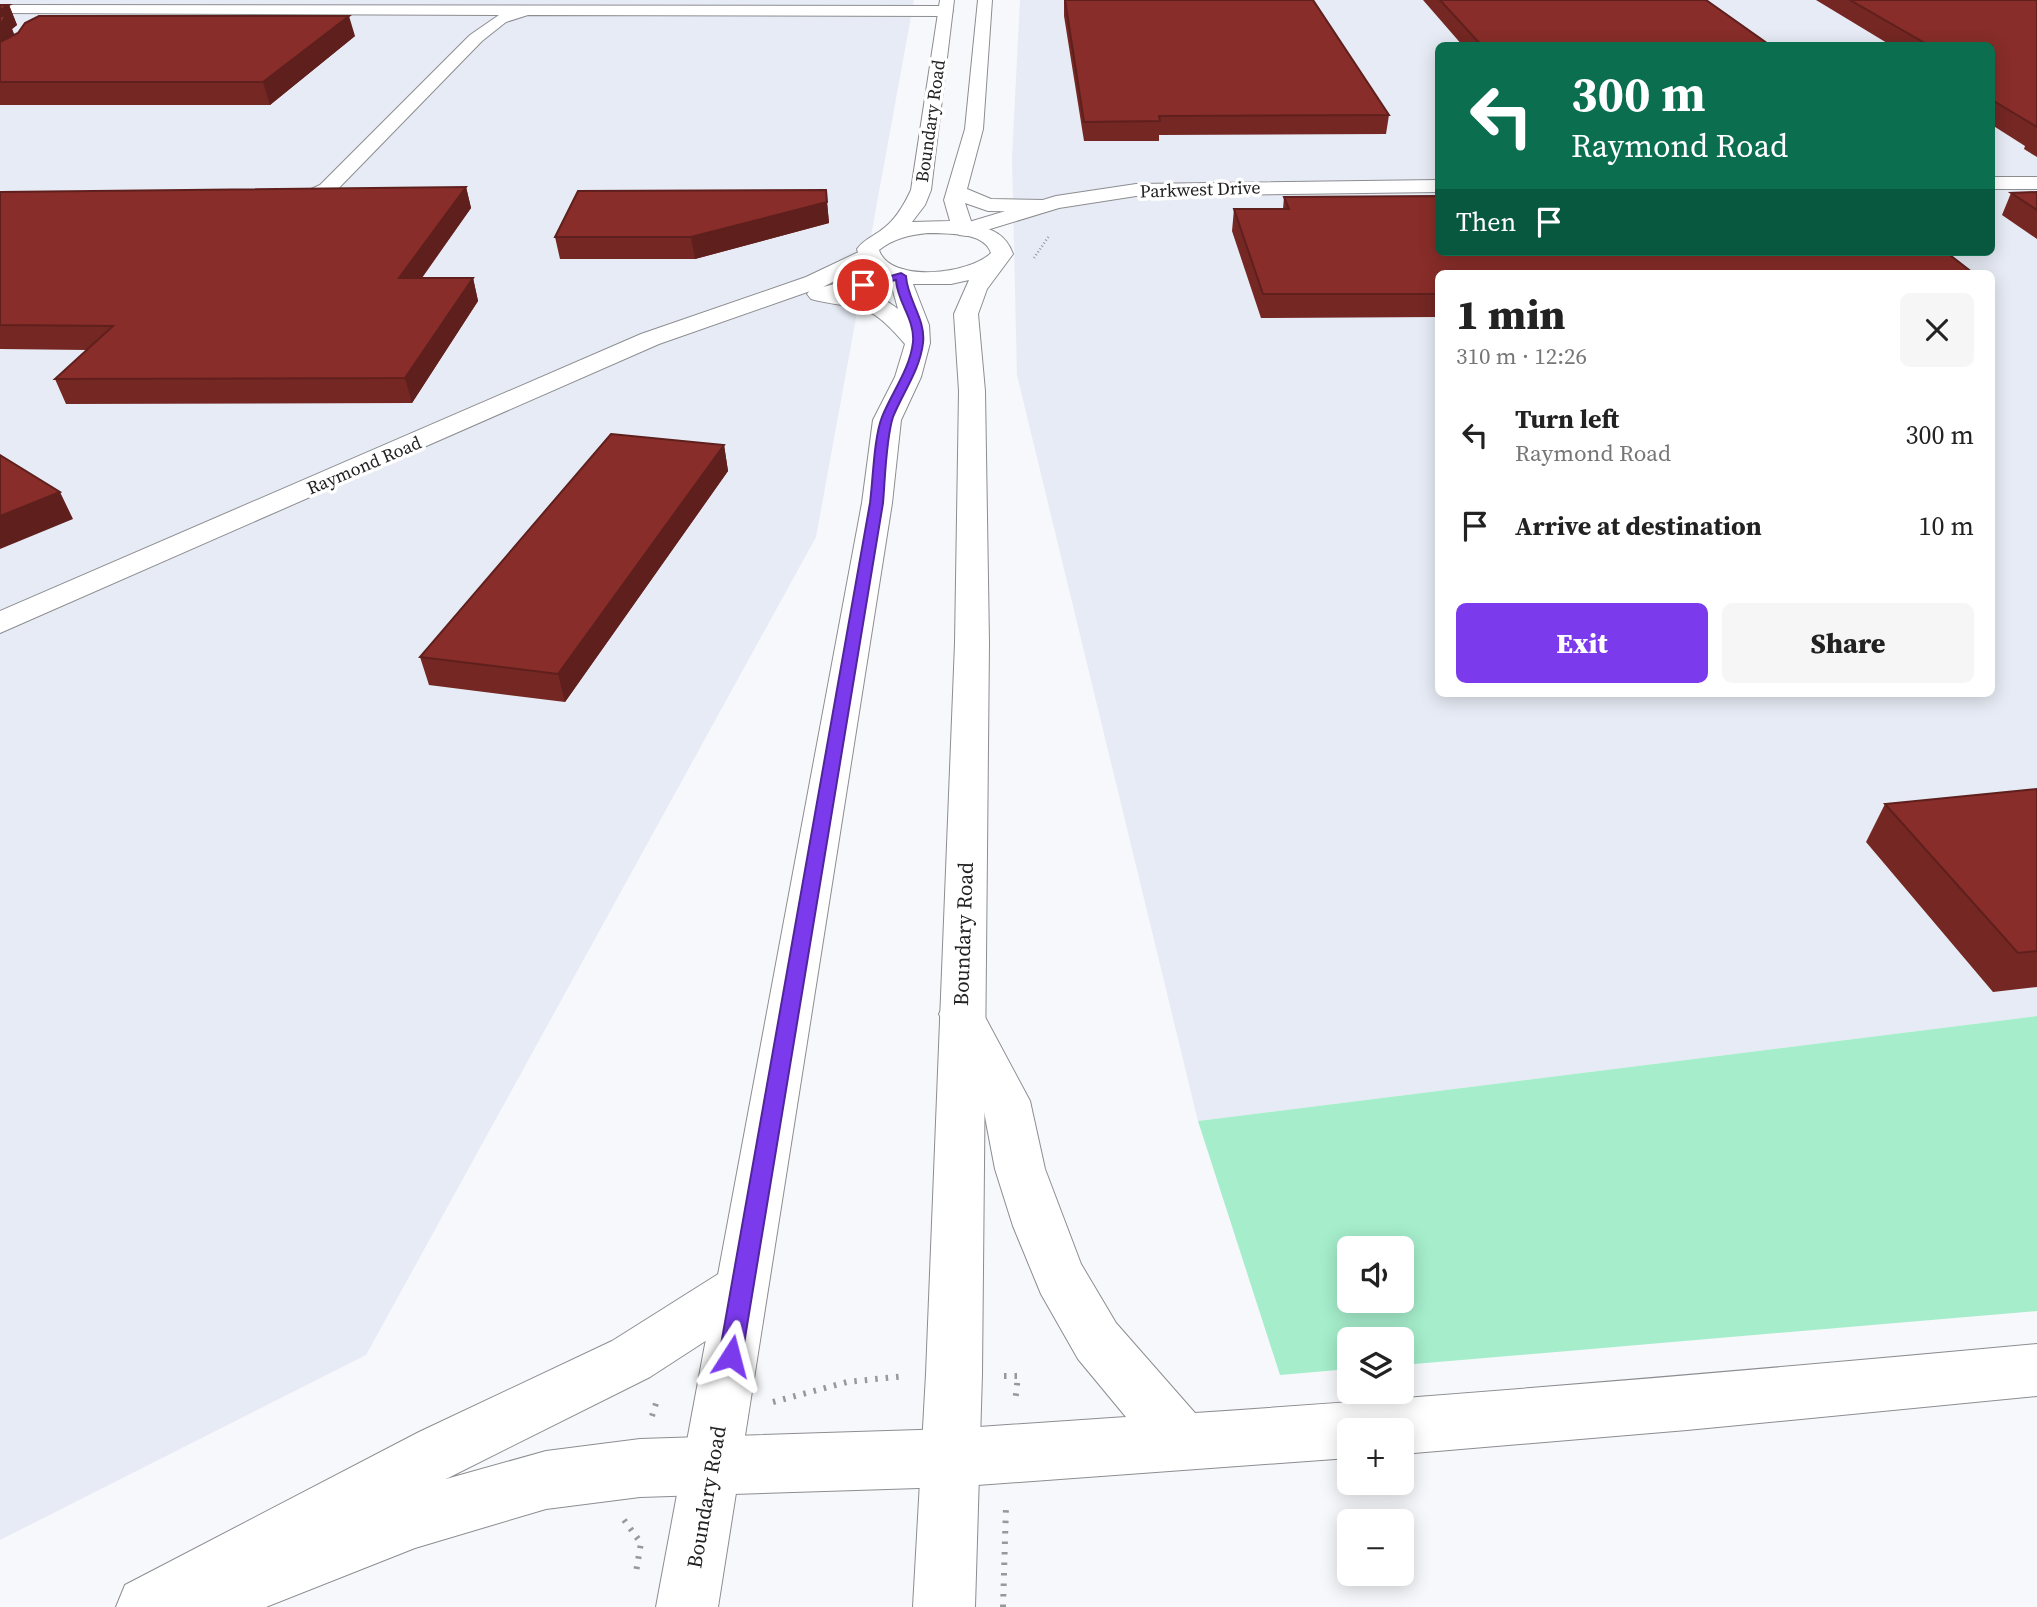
<!DOCTYPE html>
<meta charset="utf-8">
<style>
body{margin:0;font-family:"Source Serif 4",serif;background:#f6f6f6;color:#222;height:100vh;display:flex;flex-direction:column;font-size:26px;white-space:nowrap}
*{box-sizing:border-box;margin:0}
p{font-size:23px;color:#767676}
.icon{flex:none;width:38px;height:38px;fill:none;stroke:currentColor;stroke-width:2;stroke-linecap:round;stroke-linejoin:round}
.map{position:relative;flex:1;overflow:hidden}
.panel{position:absolute;left:1435px;top:270px;width:560px;height:427px;display:flex;flex-direction:column;background:#fff;border-radius:10px;box-shadow:0 4px 18px #0003}
.panel>*{flex:none}
.hud{position:absolute;left:1435px;top:42px;width:560px;height:214px;border-radius:10px;box-shadow:0 4px 18px #0003;background:#0b6e4f;color:#fff;overflow:hidden}
.fabs{position:absolute;left:1337px;top:1236px;display:grid;gap:14px}
.fabs a{display:grid;place-items:center;width:77px;height:77px;border-radius:10px;background:#fff;box-shadow:0 4px 18px #0003;font-size:35px}
.pin{position:absolute;display:grid;place-items:center;width:60px;height:60px;color:#fff;margin:-30px;border:4px solid #fff;border-radius:50%;box-shadow:0 2px 7px #0007}
.me{position:absolute;width:77px;margin:-38px;rotate:9deg;stroke-linejoin:round;filter:drop-shadow(0 0 5px #0008)}
.turn{display:flex;align-items:center;gap:24px;height:147px;padding:0 21px;font-size:32px}
.turn .icon{width:91px;height:91px;stroke-width:2.5}
.turn b{display:block;font-size:49px;line-height:60px}
.then{display:flex;align-items:center;height:66px;padding:0 21px;background:#0003;gap:14px;font-size:26px}
.round{display:grid;place-items:center;flex:none;width:74px;height:74px;border-radius:10px;background:#f6f6f6}
.overview{display:flex;align-items:center;justify-content:space-between;height:119px;padding:0 21px}
h1{font-size:42px;font-weight:800;line-height:52px}
.cta{display:flex;gap:14px;margin-top:auto;padding:14px 21px}
.cta a{flex:1;height:80px;border-radius:10px;background:#7c3aed;color:#fff;font-size:28px;font-weight:800;line-height:80px;text-align:center}
.cta a+a{background:#f6f6f6;color:#222}
ul{padding:0;list-style:none}
li{display:flex;align-items:center;gap:21px;height:91px;padding:0 21px}
li div{flex:1}
li b{display:block;font-size:26px}
li em{font-style:normal}
.map>svg:first-child{display:block}
</style>
<div class="map">
<svg width="2037" height="1607" viewBox="0 0 2037 1607">
<rect width="100%" height="100%" fill="#f6f8fb"/>
<!-- built -->
<path fill="#e6ebf5" fill-rule="evenodd" d="M 0,0 L 914,0 L 816,537 L 366,1355 L 0,1540 Z
M 1020,0 L 2037,0 L 2037,1016 L 1198,1121 L 1017,375 L 1012,159 ZM 1438,46 L 1992,46 L 1992,252 L 1438,252 ZM 1438,273 L 1992,273 L 1992,693 L 1438,693 Z"/>
<!-- green -->
<path fill="#a5edcb" fill-rule="evenodd" d="M 2037,1016 L 2037,1311 L 1402,1365 L 1402,1339 L 1349,1339 L 1349,1369 L 1280,1375 L 1198,1121 ZM 1349,1248 L 1402,1248 L 1402,1300 L 1349,1300 Z"/>
<g fill="none" stroke-linecap="round" stroke-linejoin="round">
<!-- minor casing -->
<g stroke="#8c8d90" stroke-width="2">
<path id="minor" d="M 0,5 L 945,6 L 953,11 L 945,16 L 528,15 L 506,22 L 482,41 L 334,193 C 314,203 295,214 272,208 L 269,204 L 272,200 L 293,197 L 320,185 L 470,35 L 499,15 L 0,13 Z
M 1992,177 L 2037,177 L 2037,189 L 1992,189 Z
M 1438,180 L 1438,192 L 1136,196 L 1059,208 L 967,236 L 959,235 L 956,230 L 959,225 L 1056,196 L 1136,184 Z
M 867,248 L 875,250 L 878,255 L 875,260 L 823,287 L 898,268 L 906,270 L 909,275 L 906,280 L 825,300 L 817,298 L 813,293 L 816,289 L 659,344 L 0,633 L 0,611 L 641,334 L 806,277 Z"/>
</g>
<!-- major casing -->
<g stroke="#8c8d90" stroke-width="2">
<path id="major" d="M 940,0 L 954,0 L 931,190 L 925,205 L 912,222 L 950,221 L 944,200 L 965,129 L 978,0 L 992,0 L 983,129 L 967,189 L 991,199 L 1044,200 L 1051,202 L 1054,206 L 1051,210 L 1044,212 L 988,211 L 965,203 L 972,224 C 992,229 1006,234 1013,254 L 987,289 L 978,314 L 985,391 L 989,643 L 982,1374 L 975,1607 L 913,1607 L 926,1374 L 955,643 L 959,391 L 954,314 L 969,280 L 951,284 L 913,284 L 929,325 L 930,343 L 921,377 L 901,420 L 892,503 L 718,1607 L 656,1607 L 862,503 L 873,420 L 895,377 L 905,344 C 866,298 862,312 811,299 L 807,294 L 811,289 C 837,282 877,292 898,309 L 890,280 C 872,274 862,268 857,249 C 865,238 875,236 884,228 C 896,219 905,203 911,190 ZM 928,233 C 947,234 984,231 991,253 C 970,274 890,284 879,250 C 894,238 910,235 928,233 Z"/>
</g>
<!-- highway casing -->
<g stroke="#8c8d90" stroke-width="2">
<path id="highway" d="M 961,997 L 977,1002 L 1030,1101 L 1045,1169 L 1081,1264 L 1116,1323 L 1195,1413 C 1476,1394 1756,1370 2037,1344 L 2037,1396 L 1687,1430 L 1402,1454 L 1402,1430 L 1349,1430 L 1349,1458 L 950,1487 L 640,1497 L 546,1509 L 415,1548 L 266,1607 L 116,1607 L 125,1585 L 419,1432 L 612,1341 L 723,1271 L 742,1264 L 761,1271 L 768,1288 L 761,1305 L 650,1377 L 446,1479 L 546,1451 L 640,1439 L 950,1429 L 1126,1417 L 1078,1359 L 1041,1294 L 1013,1226 L 995,1169 L 982,1101 L 939,1014 L 945,1002 Z"/>
</g>
<!-- path-far1 -->
<path stroke="#97989a" stroke-width="2.5" stroke-dasharray="1 2.5" stroke-linecap="butt" d="M 1034,258 L 1049,236"/>
<!-- path -->
<path stroke="#97989a" stroke-width="6" stroke-dasharray="2.5 8" stroke-linecap="butt" d="M 1004,1376 L 1018,1376 L 1015,1403
M 773,1402 L 847,1382 L 905,1376
M 652,1416 L 658,1397
M 624,1520 L 641,1543 L 636,1572
M 1003,1607 L 1006,1506"/>
<!-- minor -->
<use href="#minor" fill="#fff" fill-rule="evenodd"/>
<!-- major -->
<use href="#major" fill="#fff" fill-rule="evenodd"/>
<!-- highway -->
<use href="#highway" fill="#fff" fill-rule="evenodd"/>
</g>
<!-- wall -->
<path fill="#752723" d="M 1064,0 L 1389,115 L 1386,134 L 1159,135 L 1159,141 L 1084,141 L 1064,16 Z
M 1423,0 L 1706,0 L 1771,46 L 1463,46 Z
M 1816,0 L 2037,0 L 2037,157 L 2024,149 L 2025,146 L 1992,125 L 1992,46 L 1892,46 Z
M 0,5 L 9,5 L 17,25 L 12,29 L 14,35 L 355,36 L 270,105 L 0,105 Z
M 466,187 L 471,208 L 422,278 L 473,278 L 478,301 L 412,403 L 66,404 L 55,379 L 87,350 L 0,349 L 0,192 Z
M 2037,192 L 2037,239 L 2002,215 L 2011,193 Z
M 1284,197 L 1438,273 L 1438,317 L 1261,318 L 1232,231 L 1234,209 L 1283,209 Z
M 827,202 L 829,223 L 695,259 L 560,259 L 555,237 Z
M 1992,288 L 1995,291 L 1992,300 Z
M 724,445 L 728,471 L 565,702 L 429,685 L 420,657 Z
M 2037,789 L 2037,987 L 1993,992 L 1866,842 L 1885,804 Z"/>
<!-- shaded-wall -->
<path fill="#5f201d" d="M 9,5 L 17,25 L 12,29 L 15,36 L 0,52 L 0,10 Z
M 349,16 L 355,36 L 270,105 L 263,82 Z
M 466,187 L 471,208 L 405,301 L 399,278 Z
M 827,202 L 829,223 L 695,259 L 691,237 Z
M 473,278 L 478,301 L 412,403 L 405,378 Z
M 724,445 L 728,471 L 565,702 L 558,674 Z
M 60,492 L 73,519 L 0,549 L 0,516 Z"/>
<!-- building -->
<path fill="#882d29" stroke="#5f201d" stroke-width="2" d="M 1065,0 L 1313,0 L 1389,115 L 1159,116 L 1160,121 L 1084,122 Z
M 1440,0 L 1706,0 L 1771,46 L 1482,46 Z
M 1850,0 L 2037,0 L 2037,127 L 1992,100 L 1992,46 L 1930,46 Z
M 0,5 L 9,5 L 0,10 Z
M 0,16 L 6,16 L 0,25 Z
M 39,16 L 349,16 L 263,82 L 0,82 L 0,42 L 18,33 L 25,23 Z
M 466,187 L 399,278 L 473,278 L 405,378 L 55,379 L 113,326 L 0,325 L 0,192 Z
M 826,190 L 827,202 L 691,237 L 555,237 L 578,191 Z
M 2037,192 L 2037,210 L 2011,193 Z
M 1438,196 L 1438,252 L 1946,252 L 1973,273 L 1438,273 L 1438,294 L 1263,294 L 1234,209 L 1289,209 L 1284,197 Z
M 611,434 L 724,445 L 558,674 L 420,657 Z
M 0,455 L 60,492 L 0,516 Z
M 2037,789 L 2037,951 L 2018,953 L 1885,804 Z"/>
<!-- route -->
<path fill="#7c3aed" stroke="#51269a" stroke-width="2" d="M 901,273 L 906,276 C 907,299 926,319 923,343 C 920,370 903,392 893,417 C 886,438 885,480 883,503 L 742,1356 L 739,1363 L 731,1366 L 723,1363 L 719,1356 L 870,503 C 873,480 874,437 882,417 C 892,392 910,369 913,342 C 915,319 897,302 896,280 L 863,287 L 859,285 Z"/>
<g text-anchor="middle" dominant-baseline="central" stroke-width="7" stroke-linejoin="round" paint-order="stroke">
<!-- far-street labels -->
<g font-size="18" fill="#222223" stroke="#fff">
<text transform="translate(930 121) rotate(-82)">Boundary Road</text>
<text transform="translate(1200 189) rotate(-2)">Parkwest Drive</text>
<text transform="translate(364 465) rotate(-23)">Raymond Road</text>
</g>
<!-- street labels -->
<g font-size="21" fill="#222223" stroke="#fff">
<text transform="translate(963 934) rotate(-88)">Boundary Road</text>
<text transform="translate(706 1497) rotate(-80)">Boundary Road</text>
</g>
</g>
</svg>
<div class="fabs">
<a><svg class="icon" aria-label="sound" viewBox="0 0 24 24"><path d="M4 9h4l5-4v14l-5-4H4zM17 9q2 3 0 6"/></svg></a>
<a><svg class="icon" aria-label="layers" viewBox="0 0 24 24"><path d="M12 4l9 5-9 5-9-5zM3 14l9 5 9-5"/></svg></a>
<a>+</a>
<a>−</a>
</div>
<div class="pin" style="left:863px;top:285px;background:#d93025"><svg class="icon" aria-label="arrive" viewBox="0 0 24 24"><path d="M6 21V4h12l-3 4 3 4H6"/></svg></div>
<svg class="me" style="left:731px;top:1356px" viewBox="-20 -20 40 40"><path d="M0-17L14 15 0 8-14 15z" fill="#7c3aed" stroke="#fff" stroke-width="4"/></svg>
<div class="hud">
<div class="turn"><svg class="icon" aria-label="left" viewBox="0 0 24 24"><path d="M17 20v-9H6M10 6l-5 5 5 5"/></svg><div><b>300 m</b>Raymond Road</div></div>
<div class="then">Then<svg class="icon" aria-label="arrive" viewBox="0 0 24 24"><path d="M6 21V4h12l-3 4 3 4H6"/></svg></div>
</div>
<section class="panel">
<div class="overview"><div><h1>1 min</h1><p>310 m · 12:26</p></div><a class="round"><svg class="icon" aria-label="close" viewBox="0 0 24 24"><path d="M6 6l12 12M18 6L6 18"/></svg></a></div>
<ul>
<li><svg class="icon" aria-label="left" viewBox="0 0 24 24"><path d="M17 20v-9H6M10 6l-5 5 5 5"/></svg><div><b>Turn left</b><p>Raymond Road</p></div><em>300 m</em></li>
<li><svg class="icon" aria-label="arrive" viewBox="0 0 24 24"><path d="M6 21V4h12l-3 4 3 4H6"/></svg><div><b>Arrive at destination</b></div><em>10 m</em></li>
</ul>
<div class="cta"><a>Exit</a><a>Share</a></div>
</section>
</div>
